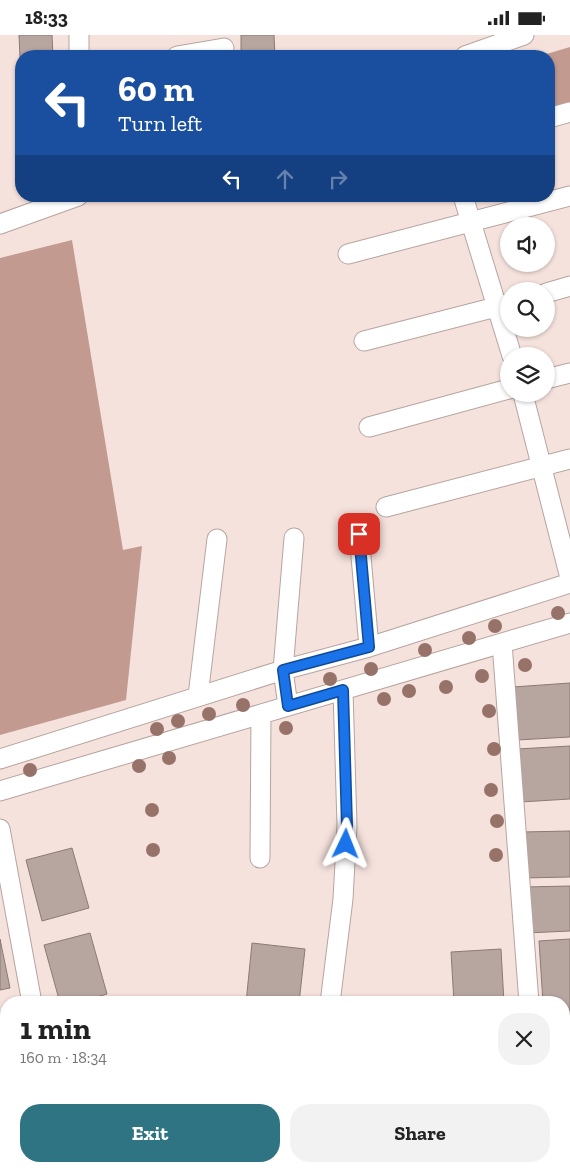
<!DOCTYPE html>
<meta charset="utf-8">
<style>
body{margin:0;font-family:"Zilla Slab",serif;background:#f2f2f2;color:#222;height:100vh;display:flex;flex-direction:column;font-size:19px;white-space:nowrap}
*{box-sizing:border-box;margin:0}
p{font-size:16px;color:#767676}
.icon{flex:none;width:28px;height:28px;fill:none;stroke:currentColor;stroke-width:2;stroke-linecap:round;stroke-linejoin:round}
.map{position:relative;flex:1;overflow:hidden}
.side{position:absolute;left:0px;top:961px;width:570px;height:176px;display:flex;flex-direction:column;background:#fff;border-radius:20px 20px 0 0;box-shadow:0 1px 4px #0004}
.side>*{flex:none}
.hud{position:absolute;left:15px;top:15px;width:540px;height:152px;border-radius:20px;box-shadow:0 1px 4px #0004;background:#1a4fa0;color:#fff;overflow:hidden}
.buttons{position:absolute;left:500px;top:182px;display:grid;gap:10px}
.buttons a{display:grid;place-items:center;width:55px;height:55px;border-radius:50%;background:#fff;box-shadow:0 1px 4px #0004;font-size:25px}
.pin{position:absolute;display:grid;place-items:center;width:42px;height:42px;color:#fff;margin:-21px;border-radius:10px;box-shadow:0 2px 8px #0006}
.me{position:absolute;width:55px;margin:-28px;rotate:2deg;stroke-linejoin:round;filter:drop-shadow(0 0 4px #0008)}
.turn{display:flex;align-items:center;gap:18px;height:105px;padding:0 20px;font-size:22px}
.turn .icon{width:65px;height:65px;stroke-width:2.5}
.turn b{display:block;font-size:35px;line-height:42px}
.lanes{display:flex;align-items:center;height:48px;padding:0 20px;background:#0003;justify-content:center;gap:25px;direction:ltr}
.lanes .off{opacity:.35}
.round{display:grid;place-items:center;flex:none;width:52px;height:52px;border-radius:20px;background:#f2f2f2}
.overview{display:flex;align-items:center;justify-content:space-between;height:85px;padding:0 20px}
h1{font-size:30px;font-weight:700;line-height:38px}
.cta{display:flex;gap:10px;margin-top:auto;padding:10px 20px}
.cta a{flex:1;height:58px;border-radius:20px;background:#2f7483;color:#fff;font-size:20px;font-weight:700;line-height:58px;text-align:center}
.cta a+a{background:#f2f2f2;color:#222}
.status{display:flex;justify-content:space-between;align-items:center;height:35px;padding:0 25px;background:#fff;direction:ltr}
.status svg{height:14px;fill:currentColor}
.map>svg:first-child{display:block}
</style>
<div class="status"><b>18:33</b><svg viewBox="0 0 49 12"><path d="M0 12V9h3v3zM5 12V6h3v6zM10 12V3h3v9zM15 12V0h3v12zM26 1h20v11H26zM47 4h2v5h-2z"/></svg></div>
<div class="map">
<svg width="570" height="1137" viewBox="0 0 570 1137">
<rect width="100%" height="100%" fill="#f6e2dd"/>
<!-- forest -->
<path fill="#c29a90" d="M 570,12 L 570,72 L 549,77 L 549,21 L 540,21 Z
M 72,205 L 123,515 L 142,511 L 126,665 L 0,700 L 0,223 Z"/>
<!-- building -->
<path fill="#b7a5a0" stroke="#8b7a75" d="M 19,0 L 52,0 L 53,21 L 21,21 L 21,47 Z
M 241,0 L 274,0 L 275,21 L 241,21 Z
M 570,648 L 570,702 L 517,705 L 513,652 Z
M 570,711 L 570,764 L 520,767 L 517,714 Z
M 570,796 L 570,842 L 522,843 L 521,797 Z
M 72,813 L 89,873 L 42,886 L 26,825 Z
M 570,851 L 570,896 L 526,898 L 524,852 Z
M 90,898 L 107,959 L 75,968 L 60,968 L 44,910 Z
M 0,904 L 10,953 L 0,955 Z
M 570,904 L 570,1020 L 564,1021 L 564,968 L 543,968 L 539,906 Z
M 252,908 L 305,914 L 299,968 L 246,968 Z
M 501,914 L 504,968 L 454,968 L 451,917 Z"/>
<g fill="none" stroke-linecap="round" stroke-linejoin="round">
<!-- minor casing -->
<g stroke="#b7a49f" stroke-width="21">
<path id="minor" d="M 79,0 L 79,21
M 177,21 L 224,13
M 465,21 L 524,0
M 549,83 L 570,77
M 463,161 L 512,321
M 0,189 L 78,161
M 348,219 L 570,161
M 546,258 L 570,251
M 364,306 L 508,269
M 546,344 L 570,338
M 523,359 L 570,543
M 369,392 L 509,354
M 386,472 L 570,424
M 359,499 L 369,612
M 502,608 L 529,968
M 198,661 L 217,504
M 288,671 L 283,635 L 294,503
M 0,724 L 283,635 L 369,612 L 570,548
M 0,756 L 570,588
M 0,794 L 32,968
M 260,823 L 261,679
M 330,968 L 343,864 L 347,791 L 343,655
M 564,1026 L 570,1026
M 569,1051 L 570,1137
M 0,1084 L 3,1102
M 127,1131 L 127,1137
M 202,1131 L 202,1137
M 270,1131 L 271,1137
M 346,1131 L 346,1137
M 422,1131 L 422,1137
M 494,1131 L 494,1137
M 26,1137 L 27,1131"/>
</g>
<!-- minor -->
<use href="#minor" stroke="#fff" stroke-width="19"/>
</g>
<!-- trees -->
<g fill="#977269">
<circle cx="558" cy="578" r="7"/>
<circle cx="495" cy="591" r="7"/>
<circle cx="469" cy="603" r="7"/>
<circle cx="425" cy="615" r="7"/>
<circle cx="525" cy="630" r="7"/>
<circle cx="371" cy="634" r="7"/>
<circle cx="482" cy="641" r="7"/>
<circle cx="330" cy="644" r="7"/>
<circle cx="446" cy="652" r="7"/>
<circle cx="409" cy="656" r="7"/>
<circle cx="384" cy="664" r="7"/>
<circle cx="243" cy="670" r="7"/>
<circle cx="489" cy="676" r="7"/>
<circle cx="209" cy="679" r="7"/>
<circle cx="178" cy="686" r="7"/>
<circle cx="286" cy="693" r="7"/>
<circle cx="157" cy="694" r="7"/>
<circle cx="494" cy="714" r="7"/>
<circle cx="169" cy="723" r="7"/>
<circle cx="139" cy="731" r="7"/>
<circle cx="30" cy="735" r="7"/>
<circle cx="491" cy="755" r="7"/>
<circle cx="152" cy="775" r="7"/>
<circle cx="497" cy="786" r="7"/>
<circle cx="153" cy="815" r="7"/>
<circle cx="496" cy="820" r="7"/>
</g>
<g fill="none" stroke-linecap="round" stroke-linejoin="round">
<!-- route casing -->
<g stroke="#114b97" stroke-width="12">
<path id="route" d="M 346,809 L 347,791 L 343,655 L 288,671 L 283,635 L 369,612 L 359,499"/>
</g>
<!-- route -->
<use href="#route" stroke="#1a73e8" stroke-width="9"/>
</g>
</svg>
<div class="buttons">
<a><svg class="icon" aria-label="sound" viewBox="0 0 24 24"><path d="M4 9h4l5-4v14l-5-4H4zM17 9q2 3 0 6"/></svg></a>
<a><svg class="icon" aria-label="search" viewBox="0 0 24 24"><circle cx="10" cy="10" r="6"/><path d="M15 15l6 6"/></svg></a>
<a><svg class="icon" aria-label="layers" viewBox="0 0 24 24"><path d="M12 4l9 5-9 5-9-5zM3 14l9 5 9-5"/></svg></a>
</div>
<div class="pin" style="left:359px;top:499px;background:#d93025"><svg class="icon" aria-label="arrive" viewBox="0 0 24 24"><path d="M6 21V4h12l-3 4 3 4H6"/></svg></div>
<svg class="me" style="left:346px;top:809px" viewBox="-20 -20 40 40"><path d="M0-17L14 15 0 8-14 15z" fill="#1a73e8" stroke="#fff" stroke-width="4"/></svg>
<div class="hud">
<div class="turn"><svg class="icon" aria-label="left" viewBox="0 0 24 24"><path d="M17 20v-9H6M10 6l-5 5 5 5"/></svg><div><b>60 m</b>Turn left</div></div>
<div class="lanes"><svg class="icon" aria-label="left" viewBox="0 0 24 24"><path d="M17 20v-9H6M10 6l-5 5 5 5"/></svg><svg class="icon off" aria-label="ahead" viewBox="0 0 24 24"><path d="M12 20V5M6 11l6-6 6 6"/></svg><svg class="icon off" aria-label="right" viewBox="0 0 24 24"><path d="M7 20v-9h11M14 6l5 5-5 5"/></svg></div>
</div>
<section class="side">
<div class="overview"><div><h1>1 min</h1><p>160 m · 18:34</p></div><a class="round"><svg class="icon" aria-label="close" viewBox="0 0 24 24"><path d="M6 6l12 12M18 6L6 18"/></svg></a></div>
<div class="cta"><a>Exit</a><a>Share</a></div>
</section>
</div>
